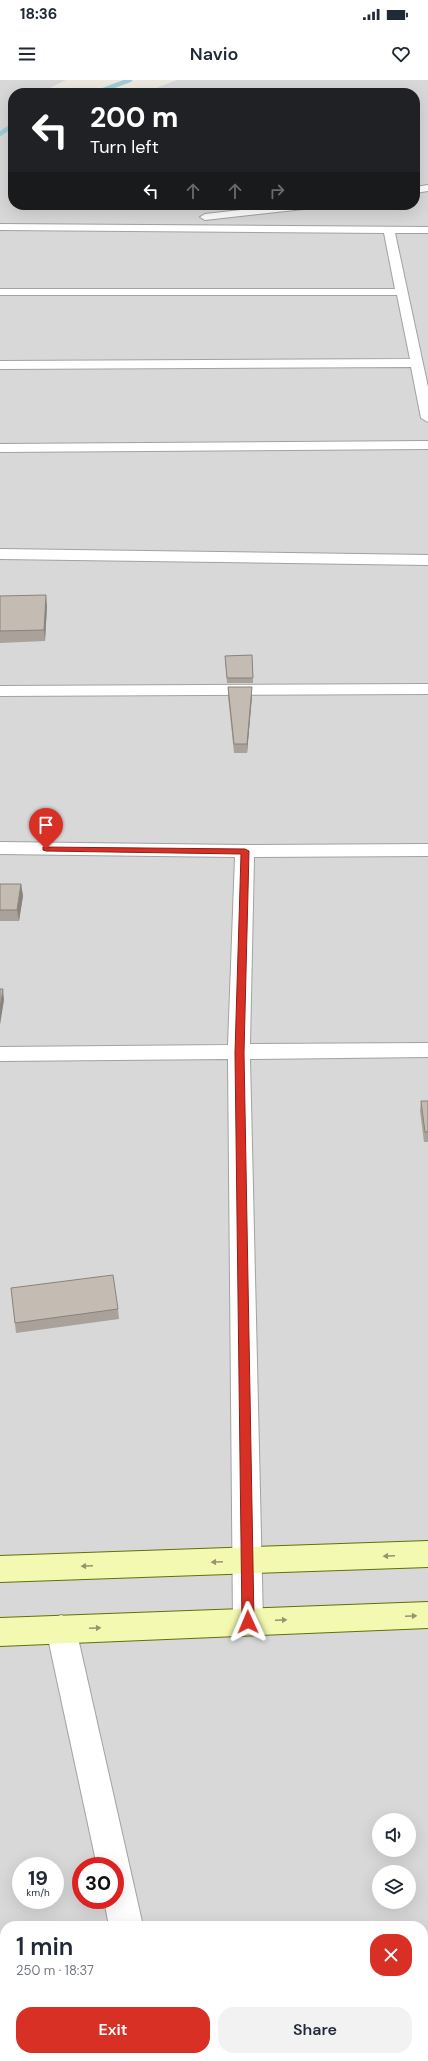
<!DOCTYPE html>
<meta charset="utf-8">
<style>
body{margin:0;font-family:"DM Sans",sans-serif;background:#f2f2f3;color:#1f2937;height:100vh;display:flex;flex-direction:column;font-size:15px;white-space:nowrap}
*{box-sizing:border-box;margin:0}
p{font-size:13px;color:#747a83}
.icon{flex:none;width:22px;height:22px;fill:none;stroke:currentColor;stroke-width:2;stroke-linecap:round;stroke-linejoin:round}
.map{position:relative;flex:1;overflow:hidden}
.details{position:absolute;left:0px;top:1841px;width:428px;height:140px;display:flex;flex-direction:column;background:#fff;border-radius:16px 16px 0 0;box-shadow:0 4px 16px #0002}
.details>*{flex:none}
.hud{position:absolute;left:8px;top:8px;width:412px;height:122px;border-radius:16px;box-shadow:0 4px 16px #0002;background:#202124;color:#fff;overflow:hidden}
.buttons{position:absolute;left:372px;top:1733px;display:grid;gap:8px}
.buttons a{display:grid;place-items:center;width:44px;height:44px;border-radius:50%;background:#fff;box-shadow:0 4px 16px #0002;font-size:20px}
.speed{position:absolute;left:12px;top:1777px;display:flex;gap:8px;font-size:20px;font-weight:700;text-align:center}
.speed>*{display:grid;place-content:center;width:52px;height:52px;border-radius:50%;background:#fff;box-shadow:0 4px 16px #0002;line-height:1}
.speed small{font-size:10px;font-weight:400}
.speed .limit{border:6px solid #d22;background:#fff;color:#111}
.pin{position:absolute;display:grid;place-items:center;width:34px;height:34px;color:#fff;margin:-41px -17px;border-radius:50% 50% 50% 0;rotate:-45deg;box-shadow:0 0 4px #0007}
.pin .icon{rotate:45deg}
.me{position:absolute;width:44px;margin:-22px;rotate:359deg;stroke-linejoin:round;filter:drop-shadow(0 0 3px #0008)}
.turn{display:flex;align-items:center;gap:14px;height:84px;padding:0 16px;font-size:18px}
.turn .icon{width:52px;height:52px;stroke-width:2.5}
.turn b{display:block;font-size:28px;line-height:34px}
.lanes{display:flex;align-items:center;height:38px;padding:0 16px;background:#0003;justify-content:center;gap:20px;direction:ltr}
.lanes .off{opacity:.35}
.round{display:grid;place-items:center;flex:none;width:42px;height:42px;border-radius:16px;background:#f2f2f3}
.head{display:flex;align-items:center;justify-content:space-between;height:68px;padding:0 16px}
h1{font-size:24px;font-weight:600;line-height:30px}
.cta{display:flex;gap:8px;margin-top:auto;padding:8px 16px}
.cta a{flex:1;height:46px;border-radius:16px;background:#d93025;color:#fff;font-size:16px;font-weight:600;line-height:46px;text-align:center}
.cta a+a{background:#f2f2f3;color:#1f2937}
.status{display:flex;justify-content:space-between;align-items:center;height:28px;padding:0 20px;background:#fff;direction:ltr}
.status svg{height:11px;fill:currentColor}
header{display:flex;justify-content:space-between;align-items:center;height:52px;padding:0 16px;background:#fff;font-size:18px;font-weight:600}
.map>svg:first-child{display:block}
</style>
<div class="status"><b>18:36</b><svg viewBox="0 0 49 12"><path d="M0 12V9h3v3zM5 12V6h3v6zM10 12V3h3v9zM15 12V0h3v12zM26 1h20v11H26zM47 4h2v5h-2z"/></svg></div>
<header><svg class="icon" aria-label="menu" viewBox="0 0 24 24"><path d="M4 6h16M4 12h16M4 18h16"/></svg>Navio<svg class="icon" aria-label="heart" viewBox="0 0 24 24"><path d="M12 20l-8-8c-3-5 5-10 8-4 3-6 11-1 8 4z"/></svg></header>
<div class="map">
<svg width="428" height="1981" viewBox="0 0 428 1981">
<rect width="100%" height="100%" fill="#ede9e0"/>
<!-- residential -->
<path fill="#d9d8d8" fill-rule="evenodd" d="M 0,0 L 66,0 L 40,13 L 13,13 L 13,125 L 415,125 L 415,13 L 143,13 L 177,0 L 428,0 L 428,1981 L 0,1981 ZM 379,1740 L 409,1740 L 409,1770 L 379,1770 ZM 21,1786 L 55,1786 L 55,1820 L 21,1820 ZM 81,1786 L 115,1786 L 115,1820 L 81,1820 ZM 379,1792 L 409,1792 L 409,1822 L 379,1822 ZM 5,1846 L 423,1846 L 423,1976 L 5,1976 Z"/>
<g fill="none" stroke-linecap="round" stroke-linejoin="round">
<!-- stream -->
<path stroke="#9fccdb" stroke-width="4.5" d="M 95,13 L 130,0
M 0,54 L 13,45"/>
<!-- minor casing -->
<g stroke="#a2a2a2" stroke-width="2">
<path id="minor" d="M 428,105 L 428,111 L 415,113 L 415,107 Z
M 285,125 L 318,125 L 313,128 L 205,140 L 200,137 L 205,134 Z
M 0,144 L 428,147 L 428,153 L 395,153 L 428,307 L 428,342 L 421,338 L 411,287 L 0,289 L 0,281 L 410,279 L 397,215 L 0,215 L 0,209 L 395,209 L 384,153 L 0,150 Z
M 428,361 L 428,369 L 0,372 L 0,364 Z
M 0,469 L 428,475 L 428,485 L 0,479 Z
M 428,604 L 428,614 L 0,616 L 0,606 Z
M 0,762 L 245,765 L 428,764 L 428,776 L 254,777 L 250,964 L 428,963 L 428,977 L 250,979 L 263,1542 L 258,1551 L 248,1555 L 238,1551 L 233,1542 L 228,979 L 0,981 L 0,967 L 228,965 L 235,777 L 0,774 Z
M 61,1535 L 71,1539 L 76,1549 L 143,1846 L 109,1846 L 104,1820 L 115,1820 L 115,1786 L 97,1786 L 46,1549 L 51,1539 Z
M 155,1976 L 191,1976 L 193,1981 L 157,1981 Z"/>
</g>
<!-- secondary casing -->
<g stroke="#627004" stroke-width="2">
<path id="secondary" d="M 428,1461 L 428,1487 L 0,1502 L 0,1476 Z
M 428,1522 L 428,1548 L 0,1566 L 0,1538 Z"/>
</g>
<!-- minor -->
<use href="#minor" fill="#fff" fill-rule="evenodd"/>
<!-- secondary -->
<use href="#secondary" fill="#f4f9b1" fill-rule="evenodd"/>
</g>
<!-- wall -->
<path fill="#a9a19a" d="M 0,516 L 47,526 L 45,561 L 0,563 Z
M 252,575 L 253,603 L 227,603 L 225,576 Z
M 228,607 L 252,616 L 247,673 L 234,673 L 228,616 Z
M 0,804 L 21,804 L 23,816 L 19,841 L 0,841 Z
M 421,1021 L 428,1021 L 428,1062 L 424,1062 L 420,1031 Z
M 11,1208 L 118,1229 L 119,1239 L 16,1253 Z"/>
<!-- shaded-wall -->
<path fill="#89837d" d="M 46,515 L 47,526 L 45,561 L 44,550 Z
M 252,607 L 252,616 L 247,673 L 247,664 Z
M 21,804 L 23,816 L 19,841 L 17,830 Z
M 3,909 L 4,920 L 0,945 L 0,928 Z"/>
<!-- building -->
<path fill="#c4bbb3" stroke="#89837d" d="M 46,515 L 44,550 L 0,551 L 0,516 Z
M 252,575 L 253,598 L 227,598 L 225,576 Z
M 228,607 L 252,607 L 247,664 L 234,664 Z
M 0,804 L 21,804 L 17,830 L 0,830 Z
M 0,909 L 3,909 L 0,928 Z
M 421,1021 L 428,1021 L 428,1052 L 425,1052 Z
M 113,1195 L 118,1229 L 15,1243 L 11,1208 Z"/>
<!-- one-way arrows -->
<defs><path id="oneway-solid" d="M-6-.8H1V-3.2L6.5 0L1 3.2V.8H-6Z"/></defs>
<g fill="#92956e">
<use href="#oneway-solid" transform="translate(389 1476) rotate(178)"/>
<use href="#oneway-solid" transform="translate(217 1482) rotate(178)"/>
<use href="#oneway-solid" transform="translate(87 1486) rotate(178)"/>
<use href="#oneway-solid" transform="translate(411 1536) rotate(-2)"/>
<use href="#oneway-solid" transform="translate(281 1540) rotate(-2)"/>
<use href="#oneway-solid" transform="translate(95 1548) rotate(-2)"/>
</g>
<!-- route -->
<path fill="#d93025" stroke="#8d1f18" d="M 43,767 L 245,769 L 249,771 L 244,973 L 254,1542 L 252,1545 L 248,1547 L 243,1545 L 242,1542 L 235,973 L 241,774 L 46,771 L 43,770 Z"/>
</svg>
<div class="buttons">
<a><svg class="icon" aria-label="sound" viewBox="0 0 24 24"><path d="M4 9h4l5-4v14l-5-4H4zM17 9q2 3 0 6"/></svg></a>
<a><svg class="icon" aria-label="layers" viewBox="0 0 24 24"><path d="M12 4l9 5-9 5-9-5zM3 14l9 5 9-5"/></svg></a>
</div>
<div class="speed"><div>19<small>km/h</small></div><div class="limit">30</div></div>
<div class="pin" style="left:46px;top:769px;background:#d93025"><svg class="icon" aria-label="arrive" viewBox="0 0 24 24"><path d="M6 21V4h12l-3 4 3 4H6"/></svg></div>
<svg class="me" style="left:248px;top:1542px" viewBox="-20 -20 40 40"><path d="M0-17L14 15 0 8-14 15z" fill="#d93025" stroke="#fff" stroke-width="4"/></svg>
<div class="hud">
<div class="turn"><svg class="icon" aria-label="left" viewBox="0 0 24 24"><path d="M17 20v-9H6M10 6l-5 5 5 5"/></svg><div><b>200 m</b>Turn left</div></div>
<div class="lanes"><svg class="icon" aria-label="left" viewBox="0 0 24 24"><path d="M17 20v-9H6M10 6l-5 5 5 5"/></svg><svg class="icon off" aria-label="ahead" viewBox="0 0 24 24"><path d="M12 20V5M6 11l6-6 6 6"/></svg><svg class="icon off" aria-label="ahead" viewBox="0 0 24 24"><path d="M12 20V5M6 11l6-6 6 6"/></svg><svg class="icon off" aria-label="right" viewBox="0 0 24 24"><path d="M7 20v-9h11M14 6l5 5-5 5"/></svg></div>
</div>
<section class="details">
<div class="head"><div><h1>1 min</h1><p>250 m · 18:37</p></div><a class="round" style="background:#d93025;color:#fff"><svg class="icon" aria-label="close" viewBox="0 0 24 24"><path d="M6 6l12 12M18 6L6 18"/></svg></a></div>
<div class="cta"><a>Exit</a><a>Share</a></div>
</section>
</div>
